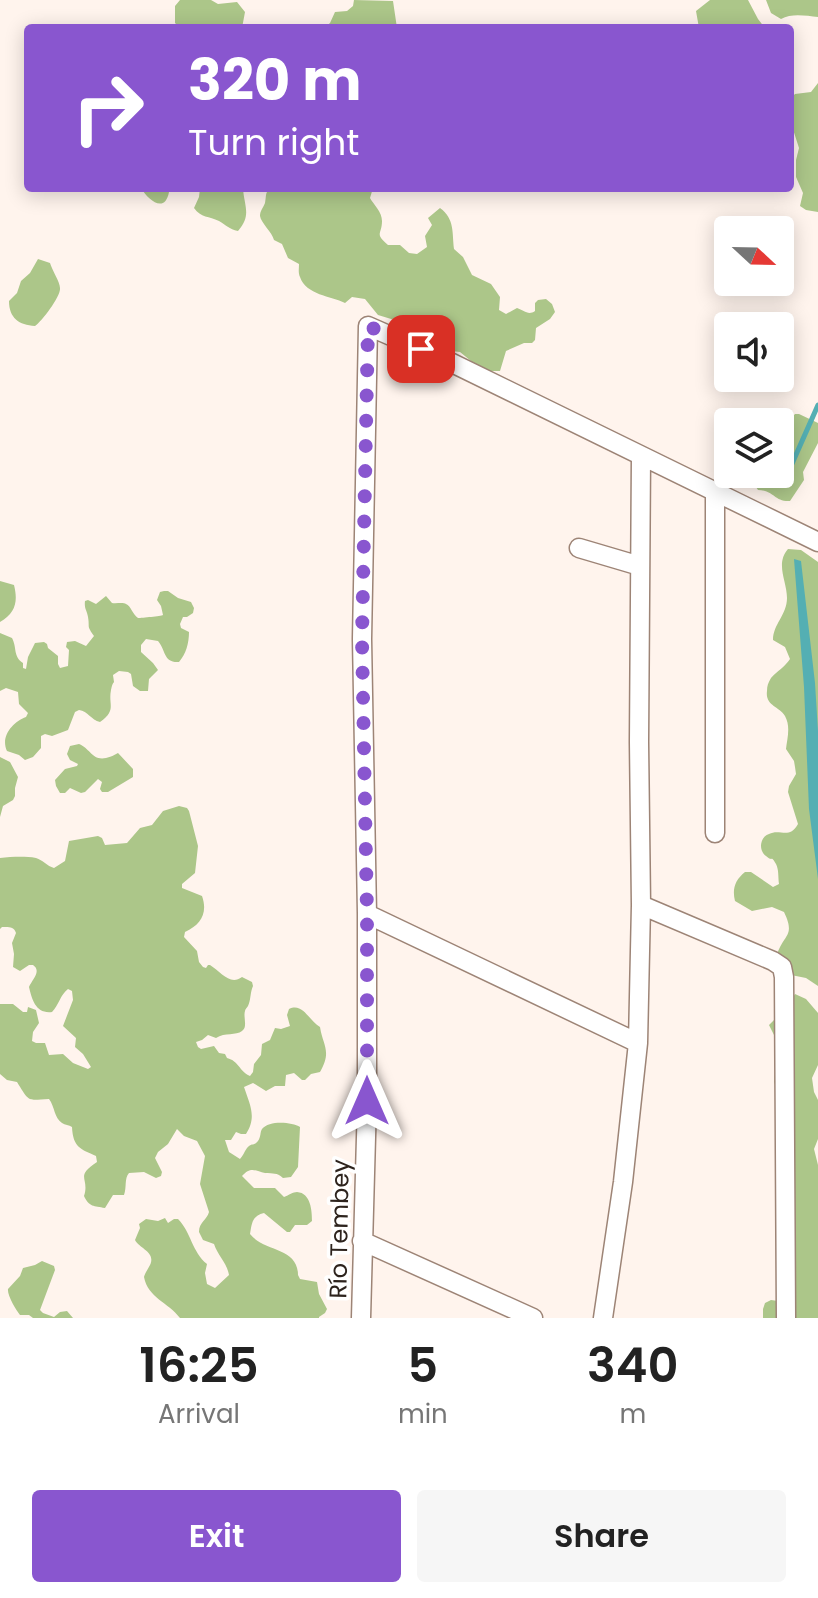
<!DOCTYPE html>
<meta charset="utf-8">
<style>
body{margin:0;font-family:Poppins,sans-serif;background:#f6f6f6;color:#222;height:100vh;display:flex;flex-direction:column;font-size:30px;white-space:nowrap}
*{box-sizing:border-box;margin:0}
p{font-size:26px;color:#767676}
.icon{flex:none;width:44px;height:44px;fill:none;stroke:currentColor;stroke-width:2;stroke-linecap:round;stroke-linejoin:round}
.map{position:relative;height:1318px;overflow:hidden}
.details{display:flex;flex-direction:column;background:#fff;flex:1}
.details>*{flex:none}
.hud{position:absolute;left:24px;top:24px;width:770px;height:168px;border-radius:8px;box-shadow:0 4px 20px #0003;background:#8956cf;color:#fff;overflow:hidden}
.needle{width:52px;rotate:112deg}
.controls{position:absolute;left:714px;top:216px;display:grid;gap:16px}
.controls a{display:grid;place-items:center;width:80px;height:80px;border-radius:8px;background:#fff;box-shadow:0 4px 20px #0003;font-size:40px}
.pin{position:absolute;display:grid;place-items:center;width:68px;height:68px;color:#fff;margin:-34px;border-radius:16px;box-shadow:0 4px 12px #0006}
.me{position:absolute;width:88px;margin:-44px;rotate:0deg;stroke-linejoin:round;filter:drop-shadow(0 0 6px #0008)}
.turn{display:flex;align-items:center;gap:28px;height:168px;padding:0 32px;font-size:36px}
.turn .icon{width:104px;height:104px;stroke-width:2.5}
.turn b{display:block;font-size:56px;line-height:68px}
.eta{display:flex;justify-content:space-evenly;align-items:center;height:136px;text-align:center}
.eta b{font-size:48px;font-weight:600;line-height:56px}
.cta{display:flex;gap:16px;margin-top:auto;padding:16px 32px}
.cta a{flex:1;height:92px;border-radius:8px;background:#8956cf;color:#fff;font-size:32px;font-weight:600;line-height:92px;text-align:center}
.cta a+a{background:#f6f6f6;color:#222}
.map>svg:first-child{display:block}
</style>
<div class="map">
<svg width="818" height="1318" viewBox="0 0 818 1318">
<rect width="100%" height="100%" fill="#fff4ed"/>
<!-- forest -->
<path fill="#acc689" d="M 180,0 L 211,0 L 218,4 L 237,2 L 245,12 L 242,28 L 180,28 L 175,23 L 175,6 Z
M 354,0 L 393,1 L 397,28 L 324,28 L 330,23 L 335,12 L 347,11 L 353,6 Z
M 710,0 L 748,0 L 758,19 L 765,28 L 699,28 L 696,11 Z
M 766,0 L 818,0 L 818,17 C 806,16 792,13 781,19 L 771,13 Z
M 818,83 L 818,212 L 806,210 L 800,206 L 803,193 L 796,177 L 796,160 L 799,148 L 790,120 L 790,99 L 795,94 L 811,92 Z
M 141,188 L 166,188 L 169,192 C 165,214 148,200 141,188 Z
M 200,188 L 243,188 C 244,206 252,215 238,231 C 229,229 226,225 219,221 C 209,216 201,218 194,208 L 199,197 Z
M 275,188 L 373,188 L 370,198 C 374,205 382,212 382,221 C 382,235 374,233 388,245 L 400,245 L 409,253 L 417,254 L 427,247 L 425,236 L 432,225 L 428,218 L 440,208 C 455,219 452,233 454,249 L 463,257 L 472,275 L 491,284 L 500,297 L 499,310 L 506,314 L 517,308 C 524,310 528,316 535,311 L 535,303 L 538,300 L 546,299 L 552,304 L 555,312 L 550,319 L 536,328 L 535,340 L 532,343 L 524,343 L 506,351 L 500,371 L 488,371 L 477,366 L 460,352 L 451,351 L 433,341 L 423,334 L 411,329 L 401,322 L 378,315 L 365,299 L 352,297 L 345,303 C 331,296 306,295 300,277 C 298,273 299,268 299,264 L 288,258 L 282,244 L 274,240 C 272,232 261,223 260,216 C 260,211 263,208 265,203 C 267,193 264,191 275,188 Z
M 38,259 L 50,263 C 52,270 60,282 60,288 C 61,296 42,321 35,326 C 19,325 9,318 9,301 L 17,293 L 21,281 L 30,273 Z
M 795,414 L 799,414 L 818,423 L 818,443 L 803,472 L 804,480 L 790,501 C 774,502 774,490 758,490 L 756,487 L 757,481 L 754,476 L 755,474 L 780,474 C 780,452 780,430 795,414 Z
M 788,549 L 801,550 L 818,562 L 818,986 L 806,978 L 791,975 L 777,955 C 783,934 796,937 784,912 L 772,907 L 752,911 L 735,901 C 732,889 735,880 745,872 L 751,872 L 773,887 L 779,884 C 778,877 779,870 776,864 C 770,854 774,863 766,856 C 758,850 760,837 769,834 C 780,828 789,840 798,824 L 788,792 L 789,786 L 796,774 L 795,767 L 794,761 L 786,749 C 787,739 791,727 785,716 C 779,706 765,706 767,691 C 767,686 768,683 771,678 C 777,671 785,667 790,659 L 785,647 L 773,640 C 773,624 787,615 787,598 C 787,581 775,564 788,549 Z
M 0,581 L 14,585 C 18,601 16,613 0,622 Z
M 164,591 L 168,591 L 178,598 L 191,602 L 194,608 L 193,613 L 187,617 L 183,617 L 180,624 L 181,628 L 189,632 C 189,643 186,654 179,662 C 163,663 166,650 158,641 L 146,639 L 141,645 L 141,652 L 153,663 L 158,670 L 149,679 L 148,691 L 140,691 L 133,686 L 131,674 L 128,672 L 119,671 L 113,675 C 115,689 114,676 111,690 C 108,705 117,710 100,722 C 91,720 88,711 79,710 L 75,712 L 68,730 L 52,736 L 45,734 L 41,736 L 41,748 L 33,757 L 25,760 L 19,755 L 7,751 C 0,736 13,722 26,717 L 28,713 L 19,704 L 18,692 L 6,688 L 0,691 L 0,633 L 12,638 C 17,647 13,657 23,663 L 23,668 L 26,669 L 28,657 L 35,643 L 44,642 L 47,644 L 48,648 L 58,656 L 58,664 L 60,668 L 68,666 L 69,650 L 66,647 L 67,642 L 75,641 L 86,646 L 94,636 C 86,625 90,628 88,617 C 87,610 84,609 85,601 L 88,600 L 96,604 L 106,596 L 112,603 C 116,604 123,602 126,604 C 131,606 133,615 138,618 C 142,618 161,616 163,615 L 161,606 L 157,600 L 160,592 Z
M 79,744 C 90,748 92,761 106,758 C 111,757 114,755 118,753 L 133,769 L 133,777 L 108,792 L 102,792 L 100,789 L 102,782 L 98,779 L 85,792 L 81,793 L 70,788 L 65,793 L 60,793 L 56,786 L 55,780 L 65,769 L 77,766 L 78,764 L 70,760 L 67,754 L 70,746 Z
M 0,757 L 10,762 L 18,777 L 15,788 L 15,796 L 13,800 L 3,806 L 0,817 Z
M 179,806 L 187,808 L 189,811 L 198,846 L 195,873 L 182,884 L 182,888 L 202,896 C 208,913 201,925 185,932 L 184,937 L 197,951 L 199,962 L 203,967 L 206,968 L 208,965 L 210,965 C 221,972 230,986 242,977 L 252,982 L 253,986 C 250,993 251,999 248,1006 C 247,1008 245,1009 245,1011 C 243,1017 248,1027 242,1031 C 236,1036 225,1032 216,1038 L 208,1035 L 202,1040 L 196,1042 L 198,1047 L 201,1049 L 214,1046 L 219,1053 L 225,1054 L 227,1058 C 239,1061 239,1071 250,1076 L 253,1072 L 254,1064 L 261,1055 L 262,1044 L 270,1040 L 275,1028 L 281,1029 L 290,1026 L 287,1015 L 289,1009 C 303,1002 309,1021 320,1027 C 323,1046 332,1051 320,1072 L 311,1074 L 305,1080 L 302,1080 L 294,1073 L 286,1075 L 285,1086 L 275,1086 L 266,1091 L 253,1083 L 244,1087 C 250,1105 257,1117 246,1134 L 241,1134 L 236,1132 L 231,1140 L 225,1140 L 229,1152 L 240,1159 C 243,1156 244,1152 247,1148 C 252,1142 253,1147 258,1141 C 261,1137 260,1132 262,1129 C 269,1120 292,1122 300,1127 L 298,1167 L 291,1177 L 283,1178 C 276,1172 274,1174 265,1173 C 255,1171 251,1166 242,1176 L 254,1188 L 275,1188 L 284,1197 C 289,1195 293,1192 297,1192 C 311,1193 312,1211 312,1221 L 307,1225 L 295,1225 L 290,1232 L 287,1232 L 264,1213 C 252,1216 252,1223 250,1234 C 264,1252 298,1247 298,1275 L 300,1279 L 317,1282 L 319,1294 L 327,1309 L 325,1313 L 319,1317 L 319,1318 L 180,1318 C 168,1302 148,1298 144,1277 C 145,1273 148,1269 150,1265 C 156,1252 140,1249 135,1240 L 140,1228 L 139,1224 L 146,1219 L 158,1221 L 165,1218 L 168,1223 L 174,1219 L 178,1219 C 191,1232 192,1252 207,1264 L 205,1273 L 207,1284 L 215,1288 L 229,1275 C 227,1263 218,1256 214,1244 L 203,1240 L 199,1232 C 199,1222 207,1220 209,1212 L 200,1184 L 205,1156 L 197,1141 L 184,1136 L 177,1129 L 168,1144 L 158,1152 L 155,1158 L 162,1172 L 161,1176 L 156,1178 L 144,1172 L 129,1173 C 124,1179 127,1187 124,1195 L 113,1195 L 105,1208 C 94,1206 89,1207 84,1196 C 90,1178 74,1177 97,1162 L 96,1156 C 81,1149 73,1148 72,1127 C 69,1125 65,1125 62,1123 C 54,1118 55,1107 49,1099 C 27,1100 30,1103 17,1082 L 7,1080 L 0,1074 L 0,1004 L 13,1004 L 23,1012 L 27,1012 L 28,1007 L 36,1010 L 39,1023 L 33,1032 L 32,1041 L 36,1043 L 45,1043 L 49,1055 L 63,1054 L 73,1063 L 88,1069 L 91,1067 L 83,1054 L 75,1047 L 76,1038 L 63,1026 L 73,1000 L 72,991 L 68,989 C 60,995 59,1005 52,1012 C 36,1014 32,1000 29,987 C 32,980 42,971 33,965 L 29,965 L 20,971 L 13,967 L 14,954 L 12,943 L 16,933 C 14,926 8,927 2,927 L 0,929 L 0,858 C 11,857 24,856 36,858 C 43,860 47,866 54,868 L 65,861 L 69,841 L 98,836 L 102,838 L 105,845 L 127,843 L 140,828 L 152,825 L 163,811 Z
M 795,994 L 806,999 L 818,1013 L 818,1065 L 812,1078 L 814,1092 L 818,1100 L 818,1139 L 814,1149 L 818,1165 L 818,1318 L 763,1318 L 763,1309 L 765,1303 L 771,1300 L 778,1301 L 781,1195 L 776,1175 L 781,1170 L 779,1095 L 774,1082 L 778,1043 L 769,1025 L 774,1020 L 781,1020 Z
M 42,1261 L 54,1266 L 55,1270 L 40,1310 L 43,1313 L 54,1317 L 60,1312 L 67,1311 L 73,1318 L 33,1318 L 29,1315 L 20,1315 C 16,1310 7,1295 8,1289 L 20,1276 L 23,1268 L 35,1265 Z"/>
<!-- water -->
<path fill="#54afb3" d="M 794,559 L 801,561 L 815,683 L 818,731 L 818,879 L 809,809 L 804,687 Z"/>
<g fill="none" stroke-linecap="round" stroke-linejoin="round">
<!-- stream -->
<path stroke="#54afb3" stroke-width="5" d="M 791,466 L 818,405"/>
<!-- street casing -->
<g stroke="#9d8476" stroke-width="21">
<path id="street" d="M 579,548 L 640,566
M 715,833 L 715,492
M 641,905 L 773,961 L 782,967 L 784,977 L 786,1318
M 367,914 L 638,1043
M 362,1241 L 533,1318
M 361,1318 L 367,1101 L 367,914 L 362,639 L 368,326 L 448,361 L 818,542
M 603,1318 L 623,1182 L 638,1043 L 641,905 L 639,742 L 641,456"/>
</g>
<!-- street -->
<use href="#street" stroke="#fff" stroke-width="18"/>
</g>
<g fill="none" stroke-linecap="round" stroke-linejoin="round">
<!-- route -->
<path stroke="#8956cf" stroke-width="14" stroke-dasharray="0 25.2" d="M 367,1101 L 367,914 L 362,639 L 368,326 L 421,349"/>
</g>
<g text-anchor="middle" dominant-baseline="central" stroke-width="7" stroke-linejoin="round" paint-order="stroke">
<!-- street labels -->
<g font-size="24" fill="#2d231d" stroke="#fff">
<text transform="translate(339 1229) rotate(-89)">Río Tembey</text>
</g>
</g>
</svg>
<div class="controls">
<a><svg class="needle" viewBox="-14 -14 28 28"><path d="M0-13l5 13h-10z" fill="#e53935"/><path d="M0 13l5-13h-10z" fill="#767676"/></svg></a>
<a><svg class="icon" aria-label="sound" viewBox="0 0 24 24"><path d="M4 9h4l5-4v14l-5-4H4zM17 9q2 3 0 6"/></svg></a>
<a><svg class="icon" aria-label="layers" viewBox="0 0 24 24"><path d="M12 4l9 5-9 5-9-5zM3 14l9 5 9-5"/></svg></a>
</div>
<div class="pin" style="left:421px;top:349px;background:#d93025"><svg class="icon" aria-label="arrive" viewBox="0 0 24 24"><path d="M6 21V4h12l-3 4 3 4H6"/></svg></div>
<svg class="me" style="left:367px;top:1101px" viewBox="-20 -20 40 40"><path d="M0-17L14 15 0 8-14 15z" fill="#8956cf" stroke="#fff" stroke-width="4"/></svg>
<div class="hud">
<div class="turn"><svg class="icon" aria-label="right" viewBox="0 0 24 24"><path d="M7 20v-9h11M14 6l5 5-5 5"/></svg><div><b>320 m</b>Turn right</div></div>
</div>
</div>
<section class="details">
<div class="eta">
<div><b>16:25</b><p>Arrival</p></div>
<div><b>5</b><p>min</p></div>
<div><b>340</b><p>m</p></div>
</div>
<div class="cta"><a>Exit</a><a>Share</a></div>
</section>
